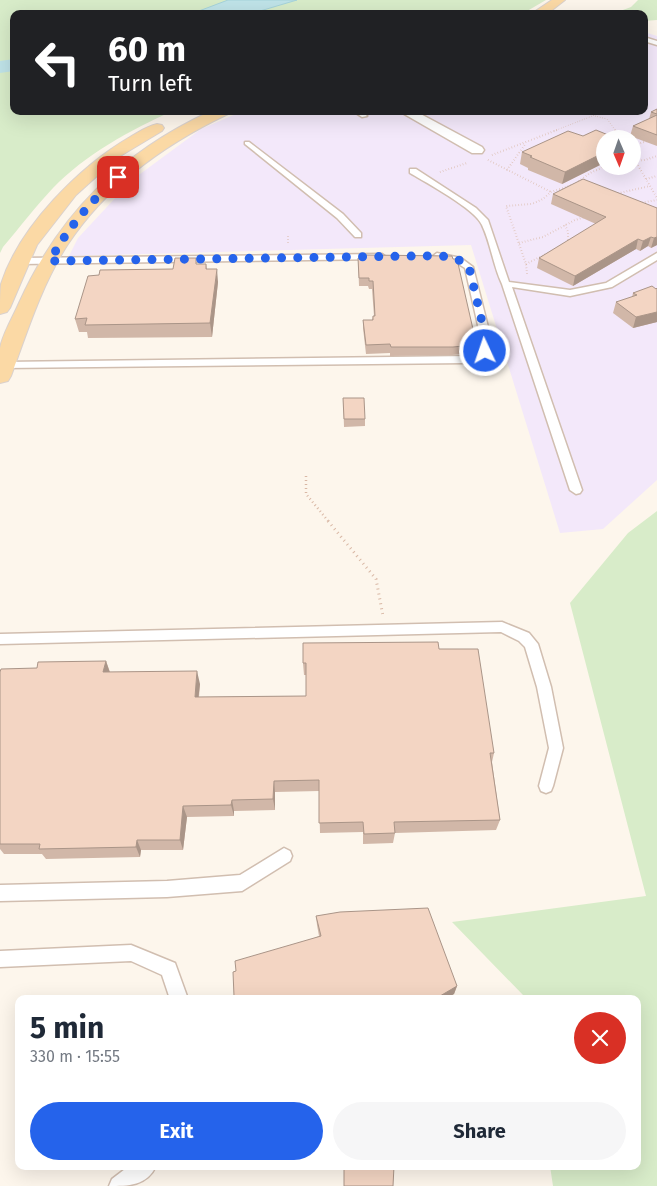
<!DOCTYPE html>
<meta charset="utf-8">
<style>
body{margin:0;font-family:"Fira Sans",sans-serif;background:#f6f6f7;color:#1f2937;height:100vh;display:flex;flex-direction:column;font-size:19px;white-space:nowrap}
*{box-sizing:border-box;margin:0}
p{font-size:16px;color:#747a83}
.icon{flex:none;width:28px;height:28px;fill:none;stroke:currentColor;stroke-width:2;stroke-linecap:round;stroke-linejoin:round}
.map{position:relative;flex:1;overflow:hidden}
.side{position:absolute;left:15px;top:995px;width:626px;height:175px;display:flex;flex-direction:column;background:#fff;border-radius:10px;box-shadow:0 5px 20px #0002}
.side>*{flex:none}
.guide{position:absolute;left:10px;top:10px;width:638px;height:105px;border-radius:10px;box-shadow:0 5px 20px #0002;background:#202124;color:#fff;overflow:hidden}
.needle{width:32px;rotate:178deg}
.buttons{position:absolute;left:596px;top:130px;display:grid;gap:10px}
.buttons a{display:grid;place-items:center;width:45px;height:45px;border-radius:50%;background:#fff;box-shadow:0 5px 20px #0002;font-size:25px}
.pin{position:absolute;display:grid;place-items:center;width:42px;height:42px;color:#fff;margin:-21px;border-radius:10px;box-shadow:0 2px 8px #0006}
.me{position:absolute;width:55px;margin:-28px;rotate:357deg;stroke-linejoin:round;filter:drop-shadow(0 0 4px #0008)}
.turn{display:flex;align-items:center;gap:18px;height:105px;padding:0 15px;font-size:22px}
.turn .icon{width:65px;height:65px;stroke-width:2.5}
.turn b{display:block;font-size:35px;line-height:42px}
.round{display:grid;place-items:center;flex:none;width:52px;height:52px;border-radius:26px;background:#f6f6f7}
.summary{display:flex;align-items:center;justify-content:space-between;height:85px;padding:0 15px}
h1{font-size:30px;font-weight:700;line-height:38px}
.cta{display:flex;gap:10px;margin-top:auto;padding:10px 15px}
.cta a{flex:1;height:58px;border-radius:30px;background:#2563eb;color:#fff;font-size:20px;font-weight:700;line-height:58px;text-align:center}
.cta a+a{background:#f6f6f7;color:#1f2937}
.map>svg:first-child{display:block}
</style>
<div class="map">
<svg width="657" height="1186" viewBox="0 0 657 1186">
<rect width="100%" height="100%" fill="#fdf6ec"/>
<!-- education -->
<path fill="#f3e8fa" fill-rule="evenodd" d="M 644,32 L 657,36 L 657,480 L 603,529 L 560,533 L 471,245 L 69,256 L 78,238 L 132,180 L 201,129 L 243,111 L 644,111 ZM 605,139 L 632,139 L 632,166 L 605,166 Z"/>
<!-- green -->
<path fill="#d8ecc9" d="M 0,0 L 546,0 L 522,14 L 14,14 L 14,111 L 173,111 C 130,130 86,154 53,188 C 36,206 20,227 3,247 L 0,253 Z
M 638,0 L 657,0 L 657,20 L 644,21 L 644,14 L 612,14 L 631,7 Z
M 657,511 L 657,1186 L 553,1186 L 550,1166 L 638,1166 L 638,999 L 524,999 L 523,995 L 452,922 L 646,896 L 570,603 L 628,533 Z"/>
<!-- water -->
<path fill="#bfe3e8" stroke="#a5d3da" d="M 228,0 L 297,0 L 250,14 L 191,14 Z"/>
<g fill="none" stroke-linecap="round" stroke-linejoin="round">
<!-- river -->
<path fill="#bfe3e8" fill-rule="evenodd" d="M 14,59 L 14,71 L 0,73 L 0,61 Z"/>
<!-- lane casing -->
<g stroke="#d1beb0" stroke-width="3">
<path id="lane" d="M 644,37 L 657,41 L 657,45 L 644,41 Z
M 353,111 L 361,111 L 367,116 L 362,117 Z
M 245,142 L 249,142 L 343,214 L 361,233 L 361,237 L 355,237 L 337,218 L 245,144 Z
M 410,169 L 416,169 L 476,208 L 488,220 L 509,282 L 570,290 L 606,283 L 657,253 L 657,260 L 612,287 L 570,296 L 512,287 L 582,490 L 580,493 L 576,494 L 570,490 L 502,284 C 493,265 491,244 482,225 C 475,209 427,183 410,173 Z
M 437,253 L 461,258 L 473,267 L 492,343 C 488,356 479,360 466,363 L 4,368 L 0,366 L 1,363 L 4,362 L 471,356 L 479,351 L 482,343 L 465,268 L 452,260 L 434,258 L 433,256 Z
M 382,254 L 386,257 L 385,259 L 20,264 L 16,261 L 20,258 Z
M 502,622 L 529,633 L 538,644 L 551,687 L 563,748 L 553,786 L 551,791 L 546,793 L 541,791 L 539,786 L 549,748 L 537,687 L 525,647 L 519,641 L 501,632 L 0,644 L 0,634 Z
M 284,848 L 290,851 L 292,856 L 290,861 L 242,891 L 167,897 L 0,901 L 0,885 L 167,881 L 240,875 Z
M 131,945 L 175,963 L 188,999 L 170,999 L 162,975 L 131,961 L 0,967 L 0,951 Z
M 129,1166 L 156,1166 C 147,1186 128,1186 109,1186 L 112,1179 Z"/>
</g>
<!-- street casing -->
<g stroke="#d1beb0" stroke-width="3">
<path id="street" d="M 399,111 L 415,111 L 482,147 L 484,150 L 482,153 L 472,153 Z"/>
</g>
<!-- primary casing -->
<g stroke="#dad1cd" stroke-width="2">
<path id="primary" d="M 552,0 L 565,0 L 547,14 L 531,14 Z
M 211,111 L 230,111 L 228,114 C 165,144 107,185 68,244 C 42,284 27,332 11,376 L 8,381 L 0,383 C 0,372 0,359 0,348 C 3,333 13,317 19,303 C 59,214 122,152 211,111 Z
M 157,124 L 162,125 L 164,128 L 162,131 L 117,158 L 76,195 L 37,245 L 10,308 L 7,312 L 0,314 C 0,305 0,292 1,284 C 19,227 80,166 130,137 C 139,132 147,126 157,124 Z"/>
</g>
<!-- path-far3 -->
<path stroke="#d9b8a5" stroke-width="1" stroke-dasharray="0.5 2" stroke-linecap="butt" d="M 595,116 L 607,119 L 616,131
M 554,131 L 605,111"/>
<!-- path-far2 -->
<path stroke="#d9b8a5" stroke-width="2" stroke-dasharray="0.5 2.5" stroke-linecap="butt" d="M 615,130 L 622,139
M 632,146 L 650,140
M 492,155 L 557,130
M 632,155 L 657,198
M 488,160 L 551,192
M 632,161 L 645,160 L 657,156
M 507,170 L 526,143
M 440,172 L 467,163
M 646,179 L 657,176
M 615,194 L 650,186
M 639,203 L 657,200
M 565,225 L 568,232 L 568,242
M 288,236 L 288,245
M 519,243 L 543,237 L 575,220 L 585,217
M 526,264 L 548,253
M 527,274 L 526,264 L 506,206 L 532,204 L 543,199 L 551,192 L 575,184 L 590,173 L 606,166"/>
<!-- path-far1 -->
<path stroke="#d9b8a5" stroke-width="2.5" stroke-dasharray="1 3" stroke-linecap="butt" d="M 306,476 L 306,494 L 329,522"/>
<!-- path -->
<path stroke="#d9b8a5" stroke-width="3" stroke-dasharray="1 4" stroke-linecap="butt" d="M 328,521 L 376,579 L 383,616"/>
<!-- lane -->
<use href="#lane" fill="#fff" fill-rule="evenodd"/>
<!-- street -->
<use href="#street" fill="#fff" fill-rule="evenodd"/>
<!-- primary -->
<use href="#primary" fill="#fbd9a5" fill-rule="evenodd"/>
</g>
<!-- wall -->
<path fill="#d1b7a8" d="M 657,109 L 657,146 L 630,136 L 633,126 L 649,119 L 651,112 Z
M 583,136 L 605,139 L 605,160 L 601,162 L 600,165 L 562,184 L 528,170 L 528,168 L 520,164 L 522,152 Z
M 553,194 L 657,208 L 657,245 L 651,248 L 648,246 L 640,251 L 636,249 L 573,286 L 537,268 L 539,258 L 596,224 L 551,204 Z
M 365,255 L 475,338 L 474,346 L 465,347 L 465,350 L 462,350 L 462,354 L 452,355 L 390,356 L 390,353 L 366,354 L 363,328 L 363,320 L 372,320 L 373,316 L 374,316 L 372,289 L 369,289 L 368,286 L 359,286 L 358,258 L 365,258 Z
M 197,264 L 206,264 L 207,269 L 218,282 L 212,337 L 88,338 L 87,332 L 79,332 L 75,319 L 173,269 Z
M 657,288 L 657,322 L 633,328 L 613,313 L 616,302 L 632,297 L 633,293 Z
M 343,398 L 365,419 L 365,426 L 344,427 Z
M 439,649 L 494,753 L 492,762 L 500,820 L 496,830 L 395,833 L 393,843 L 363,844 L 363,832 L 320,833 L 319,791 L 275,792 L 275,810 L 234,811 L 234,816 L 187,817 L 183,850 L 141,850 L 140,857 L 46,859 L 42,854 L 4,854 L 0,849 L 0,672 L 106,661 L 110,672 L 200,684 L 199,697 L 306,696 L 306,675 L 304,675 L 303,663 Z
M 316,916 L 457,986 L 454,994 L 445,999 L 230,999 L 234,996 L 236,971 L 319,936 L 317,925 Z"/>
<!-- shaded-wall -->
<path fill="#aa9588" d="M 605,149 L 605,160 L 601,162 L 600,165 L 562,184 L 565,172 Z
M 651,237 L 648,246 L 640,251 L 643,241 Z
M 657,237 L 657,245 L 651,248 L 654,238 Z
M 638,239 L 636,249 L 573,286 L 575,276 Z
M 217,269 L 218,282 L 212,337 L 210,323 Z
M 657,312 L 657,322 L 633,328 L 636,317 Z
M 106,661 L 110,673 L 103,672 Z
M 197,671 L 200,684 L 197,709 L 195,697 Z
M 274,781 L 275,792 L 275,810 L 273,799 Z
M 232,800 L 234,811 L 234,816 L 231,805 Z
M 183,806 L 187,817 L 183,850 L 180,840 Z
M 137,840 L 141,850 L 140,857 L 136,847 Z
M 457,986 L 454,994 L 445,999 L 435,999 Z"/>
<!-- building -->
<path fill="#f3d5c3" stroke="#aa9588" d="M 657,109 L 657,114 L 651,112 Z
M 657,115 L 657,135 L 633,126 Z
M 596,130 L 618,139 L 605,139 L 605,149 L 600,152 L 603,153 L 565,172 L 530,157 L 532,156 L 522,152 L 568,131 L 583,136 Z
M 583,179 L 657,208 L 657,237 L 654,238 L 651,237 L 643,241 L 638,239 L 575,276 L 539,258 L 606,217 L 553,194 Z
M 365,255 L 452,256 L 453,259 L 457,259 L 475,338 L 465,338 L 466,342 L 462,342 L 463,346 L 453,347 L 391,347 L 390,344 L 366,345 L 363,320 L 373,320 L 373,316 L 375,316 L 373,281 L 369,281 L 369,278 L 359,278 L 358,258 L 366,258 Z
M 175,258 L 196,258 L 196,264 L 206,264 L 206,269 L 217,269 L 210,323 L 85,325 L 87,318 L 75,319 L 88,276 L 99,275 L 100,270 L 173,269 Z
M 652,286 L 656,289 L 657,288 L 657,312 L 636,317 L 616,302 L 637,295 L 633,293 Z
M 343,398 L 364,398 L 365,419 L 344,419 Z
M 438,642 L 439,649 L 478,649 L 494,753 L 490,753 L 500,820 L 394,822 L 395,833 L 364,834 L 363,822 L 319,823 L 319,780 L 274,781 L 273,799 L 232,800 L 231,805 L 183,806 L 180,840 L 137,840 L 136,847 L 39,849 L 40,844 L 0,844 L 0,672 L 1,669 L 37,668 L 38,662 L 106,661 L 103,672 L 197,671 L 195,697 L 306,696 L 306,663 L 303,663 L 303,643 Z
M 428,908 L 457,986 L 435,999 L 230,999 L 234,996 L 233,972 L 236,971 L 235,961 L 321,936 L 316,916 L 340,912 Z
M 344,1166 L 394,1166 L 393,1186 L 344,1186 Z"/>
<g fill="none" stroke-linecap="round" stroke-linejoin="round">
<!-- route -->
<path stroke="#2563eb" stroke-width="9" stroke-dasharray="0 16.2" d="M 118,177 C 91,201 67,229 50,261 L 420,256 C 437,256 456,254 469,267 L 487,343 L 485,351"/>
</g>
</svg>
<div class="buttons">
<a><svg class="needle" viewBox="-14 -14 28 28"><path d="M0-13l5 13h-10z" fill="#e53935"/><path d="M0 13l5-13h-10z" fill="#747a83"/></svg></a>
</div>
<div class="pin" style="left:118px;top:177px;background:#d93025"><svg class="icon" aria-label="arrive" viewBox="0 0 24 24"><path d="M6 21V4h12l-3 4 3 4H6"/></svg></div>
<svg class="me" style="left:485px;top:351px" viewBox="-20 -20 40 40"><circle r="17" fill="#2563eb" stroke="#fff" stroke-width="3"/><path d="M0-11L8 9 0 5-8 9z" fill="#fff"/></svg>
<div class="guide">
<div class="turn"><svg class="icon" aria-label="left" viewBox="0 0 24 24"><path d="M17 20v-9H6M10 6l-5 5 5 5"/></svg><div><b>60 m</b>Turn left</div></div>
</div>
<section class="side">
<div class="summary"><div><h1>5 min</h1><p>330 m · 15:55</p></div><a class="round" style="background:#d93025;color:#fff"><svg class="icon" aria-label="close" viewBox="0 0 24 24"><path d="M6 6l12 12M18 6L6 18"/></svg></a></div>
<div class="cta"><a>Exit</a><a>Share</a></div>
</section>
</div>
